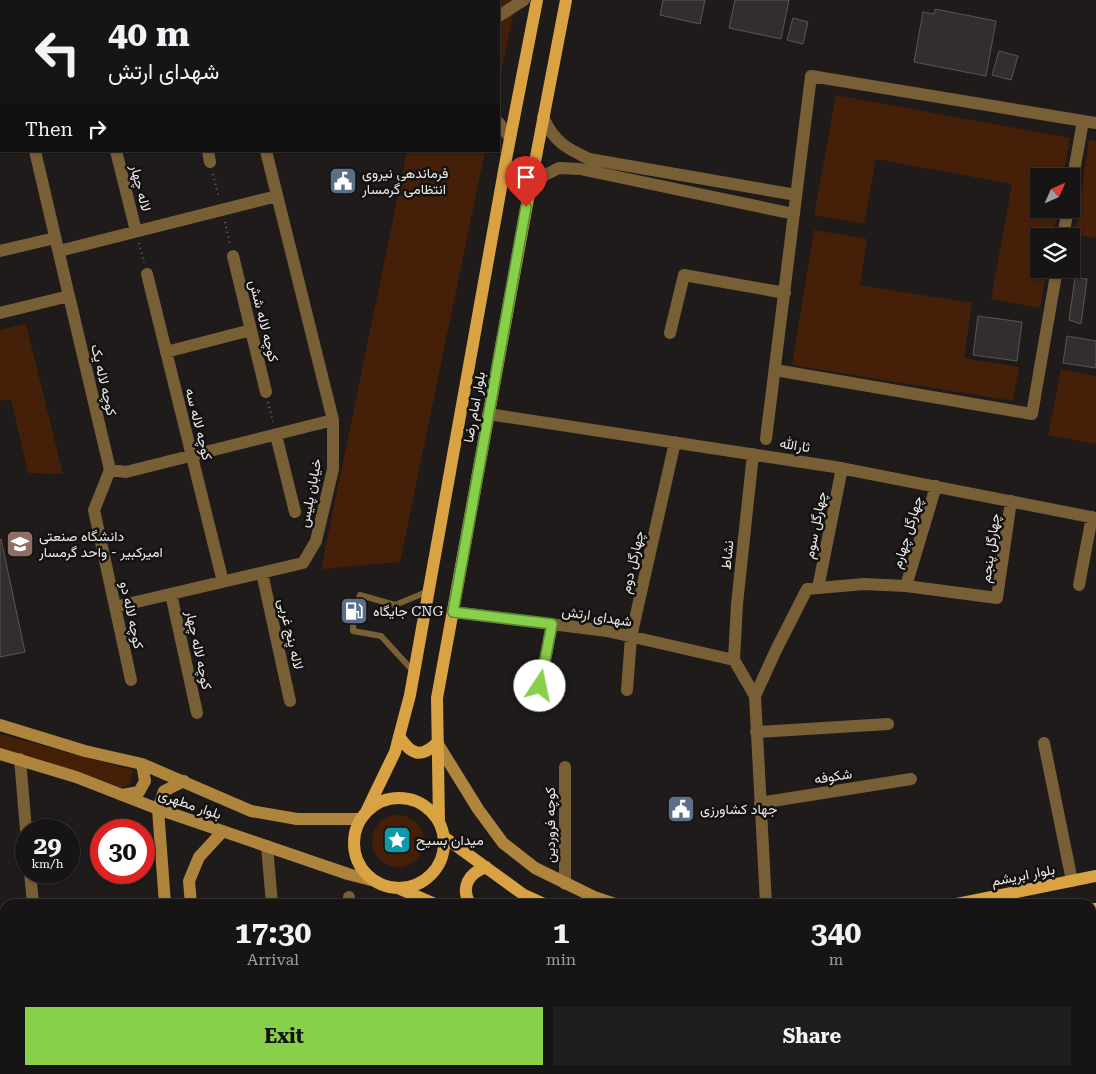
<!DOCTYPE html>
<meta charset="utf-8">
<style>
body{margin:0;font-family:"Roboto Serif",Vazirmatn,serif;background:#1f1d1d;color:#f1f3f6;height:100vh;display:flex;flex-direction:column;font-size:19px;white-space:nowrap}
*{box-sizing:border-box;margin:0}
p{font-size:16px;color:#9e9ea0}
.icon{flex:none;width:28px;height:28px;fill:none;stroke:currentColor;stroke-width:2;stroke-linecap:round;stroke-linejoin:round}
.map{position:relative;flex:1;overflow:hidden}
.panel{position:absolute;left:0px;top:899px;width:1096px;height:176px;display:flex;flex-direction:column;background:#161414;border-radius:15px 15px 0 0;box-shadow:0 1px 4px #0004,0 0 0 1px #353334}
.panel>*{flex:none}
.banner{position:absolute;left:0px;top:0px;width:500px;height:152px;box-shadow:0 1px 4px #0004,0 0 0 1px #353334;background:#161414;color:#f1f3f6;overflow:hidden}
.needle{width:32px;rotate:45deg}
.fabs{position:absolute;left:1030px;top:168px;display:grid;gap:10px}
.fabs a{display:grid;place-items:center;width:50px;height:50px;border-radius:0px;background:#161414;box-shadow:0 1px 4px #0004,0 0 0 1px #353334;font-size:25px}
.speed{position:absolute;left:15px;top:819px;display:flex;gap:10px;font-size:25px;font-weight:700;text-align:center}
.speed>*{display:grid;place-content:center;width:65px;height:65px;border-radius:50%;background:#161414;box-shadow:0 1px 4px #0004,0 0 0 1px #353334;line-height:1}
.speed small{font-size:12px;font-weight:400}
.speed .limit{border:8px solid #d22;background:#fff;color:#111}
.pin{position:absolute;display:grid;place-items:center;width:42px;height:42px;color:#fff;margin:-51px -21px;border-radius:50% 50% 50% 0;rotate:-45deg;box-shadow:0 0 5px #0007}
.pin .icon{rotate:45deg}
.me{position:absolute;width:55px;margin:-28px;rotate:11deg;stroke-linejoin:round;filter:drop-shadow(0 0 4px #0008)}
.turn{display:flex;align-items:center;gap:18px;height:105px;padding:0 25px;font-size:22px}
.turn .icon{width:65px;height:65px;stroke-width:2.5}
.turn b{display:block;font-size:35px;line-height:42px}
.then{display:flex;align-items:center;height:48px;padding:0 25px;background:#0003;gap:10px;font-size:19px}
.eta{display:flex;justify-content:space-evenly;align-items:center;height:85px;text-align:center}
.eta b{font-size:30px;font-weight:700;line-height:35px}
.cta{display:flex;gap:10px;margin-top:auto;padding:10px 25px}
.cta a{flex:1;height:58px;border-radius:0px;background:#88cf4a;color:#111;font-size:20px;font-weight:700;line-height:58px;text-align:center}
.cta a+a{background:#1f1d1d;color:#f1f3f6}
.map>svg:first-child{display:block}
</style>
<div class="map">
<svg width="1096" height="1074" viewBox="0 0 1096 1074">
<rect width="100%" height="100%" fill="#1e1b1a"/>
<!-- green -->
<path fill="#451f08" d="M 438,0 L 516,0 L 499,83 L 499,1 L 437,1 Z
M 836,95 L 1070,138 L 1063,176 L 1039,176 L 1039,209 L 1058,209 L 1053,236 L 1039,236 L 1039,269 L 1047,269 L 1040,308 L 991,299 L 1012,184 L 876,159 L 864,224 L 814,215 Z
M 1089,140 L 1096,141 L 1096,238 L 1075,235 Z
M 407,151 L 485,151 L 400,562 L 321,569 Z
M 814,230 L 867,239 L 860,285 L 972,303 L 964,358 L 1019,367 L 1013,401 L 792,365 Z
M 26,324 L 63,474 L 28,473 L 11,399 L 0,401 L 0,330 Z
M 1061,369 L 1096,376 L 1096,444 L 1048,435 Z
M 0,734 L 133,770 L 130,784 L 121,788 L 0,747 Z
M372 841a26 26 0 1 1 52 0a26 26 0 1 1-52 0Z"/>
<!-- building -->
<path fill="#312e2d" stroke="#595655" d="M 663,0 L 705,0 L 700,24 L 660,15 Z
M 735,0 L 789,0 L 781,39 L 729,28 Z
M 935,9 L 996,21 L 986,76 L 914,62 L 923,12 L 934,14 Z
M 793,18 L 808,22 L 803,44 L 787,40 Z
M 999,51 L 1018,56 L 1011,80 L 992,75 Z
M 1075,278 L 1087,279 L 1081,324 L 1069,320 Z
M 978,316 L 1022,322 L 1017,361 L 973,355 Z
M 1067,336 L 1096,341 L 1096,368 L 1063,363 Z
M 1,539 L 25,652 L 0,657 L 0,540 Z"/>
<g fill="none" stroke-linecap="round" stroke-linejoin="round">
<!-- path -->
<path stroke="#6e6b6a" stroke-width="2" stroke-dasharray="1 4" stroke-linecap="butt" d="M 79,0 L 79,1
M 172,0 L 172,1
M 213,174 L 219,198
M 225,222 L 230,245
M 139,243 L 144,263
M 268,402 L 273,422"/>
<!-- lane -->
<path stroke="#795f35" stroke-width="6" d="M 414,672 L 381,636 L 353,631 L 354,611 L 360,595 L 395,605 L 429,591"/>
<!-- street -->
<path stroke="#795f35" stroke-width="12" d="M 228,0 L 228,1
M 270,0 L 279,1
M 50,1 L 62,0
M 301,1 L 301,0
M 389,1 L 389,0
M 0,6 L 1,6
M 499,16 L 524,0
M 543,117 C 554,142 566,148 589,159 L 796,195
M 499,123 L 510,138
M 116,151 L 136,231
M 208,151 L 210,162
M 530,188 L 543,176 L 559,168 L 580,169 L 794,214
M 1071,188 L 1083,121
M 1063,236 L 1068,209
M 0,251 L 55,238
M 59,251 L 277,196
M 233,256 L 266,392
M 147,274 L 223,582
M 69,296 L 110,470
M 0,313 L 69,296 L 35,151
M 670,333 L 684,275 L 785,293
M 166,352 L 251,330
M 775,370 L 1032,414 L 1057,269
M 488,414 L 835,467 L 1096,518
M 276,435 L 295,512
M 766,439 L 811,76 L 1096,123
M 110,470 L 126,472 L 333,420
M 110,470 L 94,510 L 131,680
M 262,573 L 290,701
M 1079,585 L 1092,517
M 906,586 L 936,486
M 818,588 L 842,468
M 171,594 L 197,713
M 115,607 L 303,563 L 316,541 L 333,469 L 333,420 L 266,151
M 453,612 L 607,631 L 734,660
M 734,660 L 755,696 L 766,904
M 734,660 L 737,604 L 753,454
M 540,686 L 552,624
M 627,690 L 631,637 L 675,442
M 755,696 L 776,650 L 807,589 L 864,584 L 906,586 L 997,598 L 1011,501
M 756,732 L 888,724
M 1044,743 L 1072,881
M 20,759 L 26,830
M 760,803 L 911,779
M 267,846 L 272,904
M 30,872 L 33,904
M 565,884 L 565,767
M 349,897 L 349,904
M 0,931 L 5,930
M 49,1070 L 50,1074
M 285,1070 L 286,1074
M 363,1070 L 364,1074
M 517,1070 L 517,1074
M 705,1070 L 706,1074"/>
<!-- secondary -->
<path stroke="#af853e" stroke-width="12" d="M 0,725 L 85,751 L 142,764 L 251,811 L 297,819 L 361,819
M 439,746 L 478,809 L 503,843 L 535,868 L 594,897 L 615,904
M 0,754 L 76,777 L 158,809 L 348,874 L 371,880
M 122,795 L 139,792 L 145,781 L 142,764
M 165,904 L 158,809 L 164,791 L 184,781
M 191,904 L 189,881 L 199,857 L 223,831
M 177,1070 L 177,1074
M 202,1070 L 203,1074
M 767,1070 L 769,1074"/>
<!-- primary -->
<path stroke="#d9a243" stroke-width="12" d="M 399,736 C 411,755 421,759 438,742
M354 843a45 45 0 1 1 90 0a45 45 0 1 1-90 0Z
M 366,812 L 395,752 L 410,695 L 507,154 L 537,0
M 439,822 L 437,698 L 530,188 L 566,0
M 444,837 L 524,895 L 544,904
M 400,889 L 435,904
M 470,904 C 460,887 469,873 486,867
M 957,904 L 1096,876
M 1091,909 L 1096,909"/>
</g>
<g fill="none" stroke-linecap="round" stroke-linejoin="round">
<!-- route casing -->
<g stroke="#588730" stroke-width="12">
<path id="route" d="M 526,207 L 453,612 L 552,624 L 540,686"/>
</g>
<!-- route -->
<use href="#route" stroke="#88cf4a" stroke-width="9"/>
</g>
<!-- icons -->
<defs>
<g id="civic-square" transform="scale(1.4375)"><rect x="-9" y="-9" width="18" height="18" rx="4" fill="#5c6f8a" stroke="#141211"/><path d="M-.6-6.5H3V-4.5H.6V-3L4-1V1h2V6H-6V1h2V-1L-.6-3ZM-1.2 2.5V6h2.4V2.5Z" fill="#fff"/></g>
<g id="university-square" transform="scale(1.4375)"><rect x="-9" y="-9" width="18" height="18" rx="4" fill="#8d6e63" stroke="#141211"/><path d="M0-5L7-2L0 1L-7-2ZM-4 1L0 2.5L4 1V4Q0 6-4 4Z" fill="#fff"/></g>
<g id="fuel-square" transform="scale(1.4375)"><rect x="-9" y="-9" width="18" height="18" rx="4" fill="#5c6f8a" stroke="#141211"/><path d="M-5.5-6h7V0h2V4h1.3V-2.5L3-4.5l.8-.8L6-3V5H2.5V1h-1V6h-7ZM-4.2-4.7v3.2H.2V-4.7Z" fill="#fff"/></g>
<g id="sight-square" transform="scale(1.4375)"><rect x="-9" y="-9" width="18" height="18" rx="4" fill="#0f9aa8" stroke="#141211"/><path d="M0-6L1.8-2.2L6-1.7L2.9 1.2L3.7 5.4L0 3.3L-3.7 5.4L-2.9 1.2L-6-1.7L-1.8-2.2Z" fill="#fff"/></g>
</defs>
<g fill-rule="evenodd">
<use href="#civic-square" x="343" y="181"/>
<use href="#university-square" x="20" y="544"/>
<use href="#fuel-square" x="354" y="611"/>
<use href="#civic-square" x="681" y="809"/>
<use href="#sight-square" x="397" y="840"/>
</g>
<g text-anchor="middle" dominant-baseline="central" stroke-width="5" stroke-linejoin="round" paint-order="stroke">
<!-- poi labels -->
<g font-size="14" fill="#eceae9" stroke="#141211" text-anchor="start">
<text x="362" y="173">فرماندهی نیروی<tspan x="362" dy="16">انتظامی گرمسار</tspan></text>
<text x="39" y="536">دانشگاه صنعتی<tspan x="39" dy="16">امیرکبیر - واحد گرمسار</tspan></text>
<text x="373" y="611">جایگاه CNG</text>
<text x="700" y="809">جهاد کشاورزی</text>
<text x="416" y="840">میدان بسیح</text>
</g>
<!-- street labels -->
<g font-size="14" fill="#eceae9" stroke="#141211">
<text transform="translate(141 188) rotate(76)">لاله چهار</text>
<text transform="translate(264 321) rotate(76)">کوچه لاله شش</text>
<text transform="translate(104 380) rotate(77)">کوچه لاله یک</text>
<text transform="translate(474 407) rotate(-80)">بلوار امام رضا</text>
<text transform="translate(199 424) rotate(76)">کوچه لاله سه</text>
<text transform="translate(795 445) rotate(9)">ثارالله</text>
<text transform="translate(310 493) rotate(-79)">خیابان پلیس</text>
<text transform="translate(815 525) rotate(-79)">چهارگل سوم</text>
<text transform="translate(907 532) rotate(-73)">چهارگل چهارم</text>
<text transform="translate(990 548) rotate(-82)">چهارگل پنجم</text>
<text transform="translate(727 555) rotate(-84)">نشاط</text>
<text transform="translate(632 562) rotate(-77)">چهارگل دوم</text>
<text transform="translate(132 615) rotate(78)">کوچه لاله دو</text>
<text transform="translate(597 616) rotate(9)">شهدای ارتش</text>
<text transform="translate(291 634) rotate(77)">لاله پنج غربی</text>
<text transform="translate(199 650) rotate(78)">کوچه لاله چهار</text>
<text transform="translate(833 776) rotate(-9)">شکوفه</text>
<text transform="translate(190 804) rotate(19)">بلوار مطهری</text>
<text transform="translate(550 825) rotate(-90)">کوچه فروردین</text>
<text transform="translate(1023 875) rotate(-11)">بلوار ابریشم</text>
</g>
</g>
</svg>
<div class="fabs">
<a><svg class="needle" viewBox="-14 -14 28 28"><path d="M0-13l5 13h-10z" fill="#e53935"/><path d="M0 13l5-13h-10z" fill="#9e9ea0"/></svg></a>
<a><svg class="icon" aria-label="layers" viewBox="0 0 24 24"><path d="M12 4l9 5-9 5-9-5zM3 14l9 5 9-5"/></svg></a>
</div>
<div class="speed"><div>29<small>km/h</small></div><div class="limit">30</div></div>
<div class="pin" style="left:526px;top:207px;background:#d93025"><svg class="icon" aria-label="arrive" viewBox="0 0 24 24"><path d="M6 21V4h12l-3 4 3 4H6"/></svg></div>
<svg class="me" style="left:540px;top:686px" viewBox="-20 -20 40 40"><circle r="19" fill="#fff"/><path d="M0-13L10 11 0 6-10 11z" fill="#88cf4a"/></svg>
<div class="banner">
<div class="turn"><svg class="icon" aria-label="left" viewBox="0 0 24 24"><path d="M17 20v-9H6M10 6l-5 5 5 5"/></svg><div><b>40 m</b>شهدای ارتش</div></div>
<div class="then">Then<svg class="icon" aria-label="right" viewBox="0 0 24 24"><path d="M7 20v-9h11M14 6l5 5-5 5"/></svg></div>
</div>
<section class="panel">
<div class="eta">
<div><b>17:30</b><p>Arrival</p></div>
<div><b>1</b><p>min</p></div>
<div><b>340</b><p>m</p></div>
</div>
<div class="cta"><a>Exit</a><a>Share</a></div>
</section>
</div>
